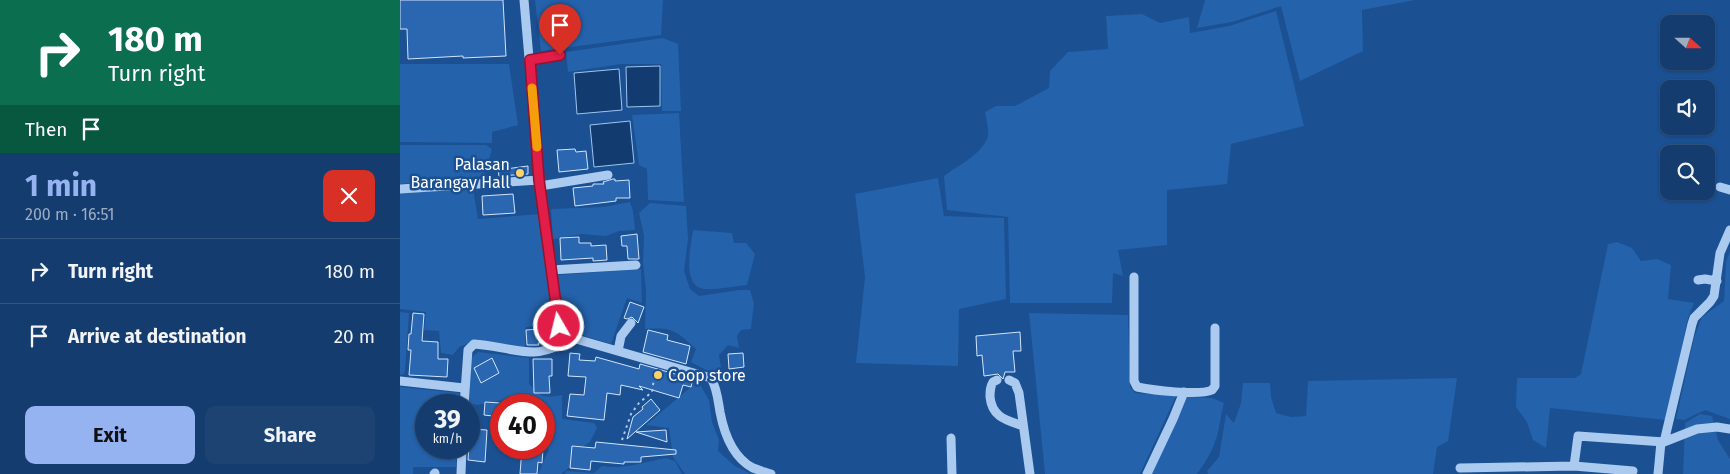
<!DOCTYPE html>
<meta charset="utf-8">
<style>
body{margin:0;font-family:"Fira Sans",sans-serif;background:#1d4373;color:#f1f3f6;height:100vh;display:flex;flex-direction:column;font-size:19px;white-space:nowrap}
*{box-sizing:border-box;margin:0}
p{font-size:16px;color:#9dadc2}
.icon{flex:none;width:28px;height:28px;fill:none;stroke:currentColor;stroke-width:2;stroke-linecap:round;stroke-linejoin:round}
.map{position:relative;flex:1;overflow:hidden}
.panel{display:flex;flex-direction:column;background:#143c6e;width:400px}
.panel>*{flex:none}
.guide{background:#0b6e4f;color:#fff;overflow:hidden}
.needle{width:32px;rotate:111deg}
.buttons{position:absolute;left:1260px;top:15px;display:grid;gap:10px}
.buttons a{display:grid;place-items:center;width:55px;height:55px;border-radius:10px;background:#143c6e;box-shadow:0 1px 4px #0004,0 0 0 1px #335681;font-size:25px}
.speed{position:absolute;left:15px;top:394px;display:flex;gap:10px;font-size:25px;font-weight:700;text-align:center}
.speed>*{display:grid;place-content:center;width:65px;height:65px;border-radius:50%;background:#143c6e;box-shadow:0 1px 4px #0004,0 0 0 1px #335681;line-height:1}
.speed small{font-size:12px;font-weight:400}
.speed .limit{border:8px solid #d22;background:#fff;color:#111}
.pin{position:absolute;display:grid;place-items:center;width:42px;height:42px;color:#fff;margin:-51px -21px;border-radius:50% 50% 50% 0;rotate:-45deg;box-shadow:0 0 5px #0007}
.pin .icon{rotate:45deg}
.me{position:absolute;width:55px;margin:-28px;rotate:352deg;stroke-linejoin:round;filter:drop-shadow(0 0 4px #0008)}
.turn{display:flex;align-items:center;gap:18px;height:105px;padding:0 25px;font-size:22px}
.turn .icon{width:65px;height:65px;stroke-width:2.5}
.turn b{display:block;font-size:35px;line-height:42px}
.then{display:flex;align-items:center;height:48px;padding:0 25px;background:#0003;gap:10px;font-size:19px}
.round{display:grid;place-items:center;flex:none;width:52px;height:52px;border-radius:10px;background:#1d4373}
.overview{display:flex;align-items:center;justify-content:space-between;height:85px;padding:0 25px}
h1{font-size:30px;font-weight:700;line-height:38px;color:#95b2f1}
.cta{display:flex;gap:10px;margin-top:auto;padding:10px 25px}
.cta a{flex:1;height:58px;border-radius:10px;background:#95b2f1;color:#111;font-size:20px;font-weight:700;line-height:58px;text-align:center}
.cta a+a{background:#1d4373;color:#f1f3f6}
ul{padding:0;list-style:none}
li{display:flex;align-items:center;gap:15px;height:65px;padding:0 25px;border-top:1px solid #335681}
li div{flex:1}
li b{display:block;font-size:19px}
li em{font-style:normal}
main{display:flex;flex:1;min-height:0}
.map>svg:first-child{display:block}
</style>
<main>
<section class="panel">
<div class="guide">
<div class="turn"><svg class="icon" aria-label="right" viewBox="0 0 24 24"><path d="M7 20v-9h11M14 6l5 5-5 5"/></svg><div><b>180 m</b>Turn right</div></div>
<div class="then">Then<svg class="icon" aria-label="arrive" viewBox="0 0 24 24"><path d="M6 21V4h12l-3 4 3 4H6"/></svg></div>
</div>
<div class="overview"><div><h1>1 min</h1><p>200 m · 16:51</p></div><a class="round" style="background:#d93025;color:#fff"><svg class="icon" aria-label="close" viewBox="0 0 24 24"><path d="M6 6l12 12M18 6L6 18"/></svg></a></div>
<ul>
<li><svg class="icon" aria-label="right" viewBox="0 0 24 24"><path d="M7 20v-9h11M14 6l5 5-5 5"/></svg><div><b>Turn right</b></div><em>180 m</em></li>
<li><svg class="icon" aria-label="arrive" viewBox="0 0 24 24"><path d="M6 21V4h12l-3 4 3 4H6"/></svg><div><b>Arrive at destination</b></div><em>20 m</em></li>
</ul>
<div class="cta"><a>Exit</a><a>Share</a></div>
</section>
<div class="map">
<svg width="1330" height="474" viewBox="0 0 1330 474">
<rect width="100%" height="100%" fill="#1b5092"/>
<!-- green -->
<path fill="#2462ab" d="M 135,0 L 263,0 L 261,35 L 141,51 Z
M 805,0 L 1015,0 L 962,10 L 963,51 L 900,81 L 881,6 L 832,22 L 797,28 Z
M 876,11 L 904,126 L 831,144 L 827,184 L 767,190 L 767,245 L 718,250 L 723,276 L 713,273 L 712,303 L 610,303 L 608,217 L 547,210 L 544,176 C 558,165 582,155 588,136 C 589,129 586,119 585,112 L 596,106 L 615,106 L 649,88 L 650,71 L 668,52 L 708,49 L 706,16 L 742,14 L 760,23 L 789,17 L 790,33 L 829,26 Z
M 263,38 L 278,44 L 281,111 L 262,111 L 261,64 L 221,64 L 168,72 L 166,52 Z
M 0,64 L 109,64 L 118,125 L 92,132 L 92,143 L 0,142 Z
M 279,113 L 284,202 L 248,200 L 247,169 L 239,165 L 232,115 Z
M 0,145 L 86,145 L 92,149 L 84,176 L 0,184 Z
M 538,178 L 544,216 L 604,218 L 606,299 L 559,309 L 558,366 L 456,363 L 465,277 L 455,194 Z
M 73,188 L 78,219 L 140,214 L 155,326 L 126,327 L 125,348 L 76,341 L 59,347 L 53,355 L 41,353 L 39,331 L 24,330 L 26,312 L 0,309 L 0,193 Z
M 230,202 L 233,211 L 235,230 L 219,231 L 206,236 L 182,234 L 153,239 L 151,209 L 203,207 Z
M 250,203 L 286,206 L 288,239 L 284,271 L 290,289 L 299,296 L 339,290 L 350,290 L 354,303 L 351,329 L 341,330 L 337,336 L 339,348 L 328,345 L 319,355 L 322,373 C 309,372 301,368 291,362 L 296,349 C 276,331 273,327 245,329 L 246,291 L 243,262 L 244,236 L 239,213 Z
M 293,230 L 332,233 L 334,243 L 346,243 L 355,254 L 347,285 C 334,286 318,290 304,289 C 281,286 291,245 293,230 Z
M 1217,242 L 1232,248 L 1241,261 L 1257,259 L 1271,265 L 1268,299 L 1294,303 L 1288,318 L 1266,420 L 1150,408 L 1146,448 L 1133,440 L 1127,422 L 1116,407 L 1117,378 L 1175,378 L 1181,374 L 1208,244 Z
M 1330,251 L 1330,419 L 1305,410 L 1284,420 L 1276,419 L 1294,338 L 1302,317 L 1324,301 L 1326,262 Z
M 241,269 L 242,303 L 227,298 L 211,344 L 178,334 L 166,329 L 162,312 L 158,275 Z
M 0,312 L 9,313 L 5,371 L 4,374 L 0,375 Z
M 629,313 L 728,315 L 730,387 L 735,393 L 776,396 L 740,474 L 645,474 Z
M 78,352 L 129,358 L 129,384 C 143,398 142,398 162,395 L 162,419 L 194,423 L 197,428 L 190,442 L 176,451 L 176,462 L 161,474 L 138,474 L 149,449 L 144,447 L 144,405 L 108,405 L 108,399 L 77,405 L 70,403 L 67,390 L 72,357 Z
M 1057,378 L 1048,441 L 1037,447 L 1033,474 L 808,474 L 807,471 L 819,457 L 826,414 L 834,423 L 841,403 L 843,383 L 870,383 L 871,397 L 876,413 L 891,417 L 906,416 L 908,381 Z
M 298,381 L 309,400 L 312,422 L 319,440 L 318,451 L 335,466 L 351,474 L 285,474 L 273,457 L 269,428 L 246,425 Z
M 0,387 L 59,393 L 59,405 L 26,405 L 26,448 L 57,448 L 56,467 L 13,467 L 13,474 L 0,474 Z
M 786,397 L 812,398 L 824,403 C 820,416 820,430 815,442 C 811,454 804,464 797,474 L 750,474 Z
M 1300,414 L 1312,416 L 1318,440 L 1330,459 L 1330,474 L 1283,474 L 1285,423 Z
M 266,458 L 275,461 L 282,474 L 165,474 L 166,471 L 194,473 L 202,466 C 224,470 244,462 266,458 Z"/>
<!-- water -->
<path fill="#123b70" stroke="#9ec5f1" d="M 260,66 L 260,106 L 227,107 L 226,67 Z
M 219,69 L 222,110 L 177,114 L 174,73 Z
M 230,121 L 234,163 L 194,167 L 190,125 Z"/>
<!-- building -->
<path fill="#2a67b0" stroke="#d1e4fb" d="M 0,0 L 103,0 L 106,56 L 63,58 L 63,56 L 8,59 L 7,29 L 0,29 Z
M 175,149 L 176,152 L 186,151 L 188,169 L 159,172 L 157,150 Z
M 128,166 L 128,174 L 99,176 L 98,170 Z
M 213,179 L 215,179 L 215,181 L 229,180 L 230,198 L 216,198 L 216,201 L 175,206 L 173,188 L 193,186 L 193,184 L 204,184 L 203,182 Z
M 113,194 L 115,213 L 83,215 L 82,196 Z
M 237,234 L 239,259 L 228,259 L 227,246 L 222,246 L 221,236 Z
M 179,237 L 179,243 L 191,243 L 191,246 L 206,245 L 207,260 L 193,261 L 193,258 L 161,260 L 160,238 Z
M 230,302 L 244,307 L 238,323 L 232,317 L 227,319 L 224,318 Z
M 13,313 L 24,314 L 22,341 L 38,342 L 38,359 L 48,359 L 47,377 L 9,375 L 11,350 L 8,350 L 9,334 L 11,334 Z
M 153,328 L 162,338 L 149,342 L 138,343 L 139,345 L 127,345 L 126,330 Z
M 248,330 L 268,335 L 267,340 L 290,346 L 286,364 L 243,352 Z
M 620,332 L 621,351 L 613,351 L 615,372 L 605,372 L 603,379 L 598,374 L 584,376 L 582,355 L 577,356 L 576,336 Z
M 170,353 L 180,354 L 179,360 L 195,361 L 196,357 L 239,369 L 240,364 L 293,379 L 291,387 L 283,385 L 279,398 L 239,386 L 243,390 L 221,385 L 220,395 L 207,393 L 204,420 L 167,416 L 170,394 L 184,395 L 186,377 L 168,376 Z
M 343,353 L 344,367 L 329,369 L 328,354 Z
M 92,358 L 99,373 L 81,383 L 74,368 Z
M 133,359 L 152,359 L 152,376 L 149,376 L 150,393 L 134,393 Z
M 251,399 L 260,410 L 227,439 L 233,417 L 243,409 L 242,407 Z
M 85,402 L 101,403 L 101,417 L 84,415 Z
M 70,429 L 87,430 L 85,462 L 68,460 Z
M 266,430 L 267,442 L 236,432 Z
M 196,442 L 276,450 L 276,454 L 241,457 L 241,462 L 224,462 L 224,464 L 191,461 L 190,470 L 170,468 L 172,446 L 195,448 Z
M 122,448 L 143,449 L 142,463 L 138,462 L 137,474 L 120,474 Z"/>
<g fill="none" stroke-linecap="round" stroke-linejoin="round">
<!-- path -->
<path stroke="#abcaef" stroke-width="2" stroke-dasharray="2.5 4" stroke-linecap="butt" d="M 222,440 L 231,414 L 239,403 L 252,392 L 255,372"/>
<!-- minor -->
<path stroke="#abcaef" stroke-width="9" d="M 124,0 L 140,186 L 159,326 L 168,335 L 176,339 L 311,378 C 317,388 318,400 320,412 C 324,433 332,457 353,468 C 358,470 365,472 371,474
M 130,61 L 160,55
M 140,186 L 208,175
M 1320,187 L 1330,190
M 0,189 L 139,180
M 151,270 L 236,265
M 734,277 L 734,381 L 737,387 C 752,390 799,396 812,390 L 815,386 L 815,328
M 1298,280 L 1305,279 L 1317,281
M 218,351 L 221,336 L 231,323
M 597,380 L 593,382 C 590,387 590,391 590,397 C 592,417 606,420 623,426
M 609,380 L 615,383 L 619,393 L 630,474
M 0,381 L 64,388
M 64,405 L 68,350 L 74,344 C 94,345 114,352 134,352 C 148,352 163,343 176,339
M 551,438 L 552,474
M 1264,442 L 1292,324 L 1294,318 L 1310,302 L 1314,296 L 1320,253 L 1330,230
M 1174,466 L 1233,471
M 1060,468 L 1174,466 L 1178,436 L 1264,442 L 1297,429 L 1317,427 L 1330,429
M 34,474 L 35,473
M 61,474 L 62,448
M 747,474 L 773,419 L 784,392
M 1258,474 L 1261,442"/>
</g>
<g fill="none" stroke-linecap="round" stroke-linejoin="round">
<!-- route casing -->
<g stroke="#92132f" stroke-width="12">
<path id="route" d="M 159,326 L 139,180 L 130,60 L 160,55"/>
</g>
<!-- route -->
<use href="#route" stroke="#e11d48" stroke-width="9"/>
<!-- slow -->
<path stroke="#f59e0b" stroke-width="9" d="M 132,88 L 137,147"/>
</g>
<!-- markers -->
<g fill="#ffd269" stroke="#1b5092" stroke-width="2">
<circle cx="120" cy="173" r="5"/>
<circle cx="258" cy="375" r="5"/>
</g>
<g text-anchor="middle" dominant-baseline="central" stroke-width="5" stroke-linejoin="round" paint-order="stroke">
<!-- poi labels -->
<g font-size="16" fill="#fff" stroke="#1b5092" text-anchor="end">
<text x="110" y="164">Palasan<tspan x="110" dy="18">Barangay Hall</tspan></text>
<text x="268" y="375" text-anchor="start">Coop store</text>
</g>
</g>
</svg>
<div class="buttons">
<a><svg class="needle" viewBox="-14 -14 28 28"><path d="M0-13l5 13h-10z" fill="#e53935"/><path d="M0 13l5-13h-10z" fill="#9dadc2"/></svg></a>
<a><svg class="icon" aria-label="sound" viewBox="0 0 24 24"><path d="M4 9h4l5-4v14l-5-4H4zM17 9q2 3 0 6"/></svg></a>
<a><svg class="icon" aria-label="search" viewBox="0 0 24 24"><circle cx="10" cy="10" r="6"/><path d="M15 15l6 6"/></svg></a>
</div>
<div class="speed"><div>39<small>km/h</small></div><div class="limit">40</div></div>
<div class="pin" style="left:160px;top:55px;background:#d93025"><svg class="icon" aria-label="arrive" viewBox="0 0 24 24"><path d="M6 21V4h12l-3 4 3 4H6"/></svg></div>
<svg class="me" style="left:159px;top:326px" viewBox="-20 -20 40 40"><circle r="17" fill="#e11d48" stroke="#fff" stroke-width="3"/><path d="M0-11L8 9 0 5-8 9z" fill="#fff"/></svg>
</div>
</main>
